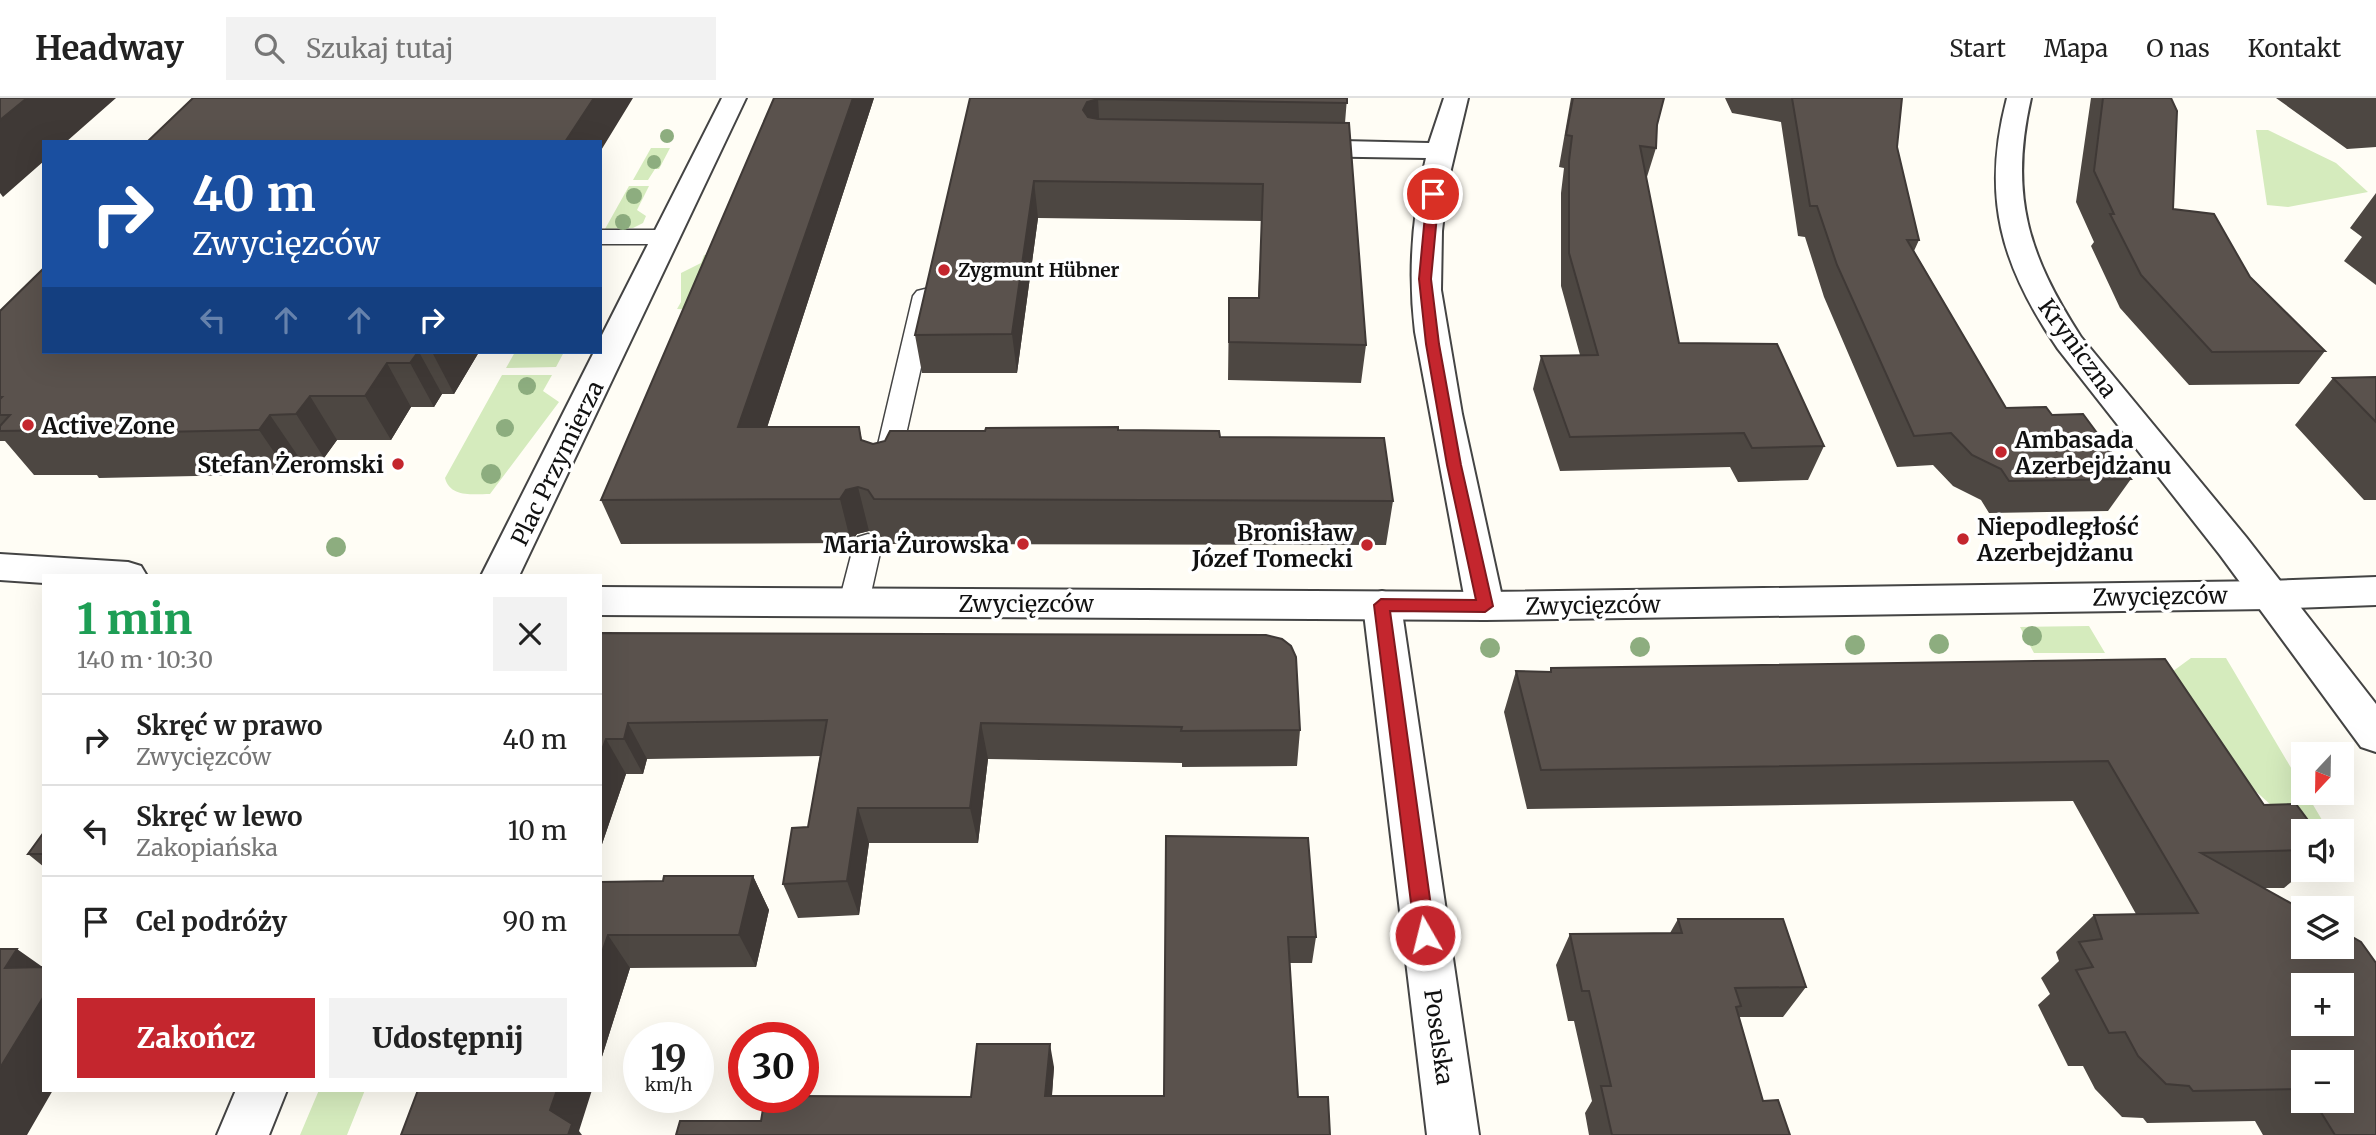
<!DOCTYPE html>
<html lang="pl">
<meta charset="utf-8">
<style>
body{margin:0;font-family:Merriweather,serif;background:#f2f2f2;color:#222;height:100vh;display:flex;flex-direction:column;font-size:26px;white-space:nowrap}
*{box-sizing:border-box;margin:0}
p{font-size:23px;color:#767676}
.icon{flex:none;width:38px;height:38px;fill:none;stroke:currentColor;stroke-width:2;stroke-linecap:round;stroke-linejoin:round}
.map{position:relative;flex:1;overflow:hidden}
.drawer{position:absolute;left:42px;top:476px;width:560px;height:518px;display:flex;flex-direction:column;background:#fff;border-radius:0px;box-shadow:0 7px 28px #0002}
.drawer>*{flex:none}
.guide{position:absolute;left:42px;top:42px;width:560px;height:214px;border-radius:0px;box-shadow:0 7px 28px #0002;background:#1a4fa0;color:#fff;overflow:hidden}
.needle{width:46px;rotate:202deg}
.tools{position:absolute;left:2291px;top:644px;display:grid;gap:14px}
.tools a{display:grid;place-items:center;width:63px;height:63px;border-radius:0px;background:#fff;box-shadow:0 7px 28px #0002;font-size:35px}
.speed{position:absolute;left:623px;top:924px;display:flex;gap:14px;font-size:35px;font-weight:700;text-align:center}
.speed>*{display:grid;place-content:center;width:91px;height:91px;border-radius:50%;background:#fff;box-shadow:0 7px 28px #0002;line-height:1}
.speed small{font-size:18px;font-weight:400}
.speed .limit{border:10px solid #d22;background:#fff;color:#111}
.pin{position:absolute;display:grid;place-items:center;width:60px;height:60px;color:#fff;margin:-30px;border:4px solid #fff;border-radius:50%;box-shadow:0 2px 7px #0007}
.me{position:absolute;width:77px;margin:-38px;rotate:352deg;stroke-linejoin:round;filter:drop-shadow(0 0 5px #0008)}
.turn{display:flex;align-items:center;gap:24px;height:147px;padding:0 35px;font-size:32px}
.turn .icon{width:91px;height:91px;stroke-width:2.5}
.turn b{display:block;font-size:49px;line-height:60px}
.lanes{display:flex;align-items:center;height:66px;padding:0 35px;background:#0003;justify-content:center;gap:35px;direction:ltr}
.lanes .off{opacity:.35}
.round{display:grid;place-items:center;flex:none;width:74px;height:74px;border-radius:0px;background:#f2f2f2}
.summary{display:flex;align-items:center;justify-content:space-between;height:119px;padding:0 35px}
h1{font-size:42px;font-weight:800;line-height:52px;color:#1e9e55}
.action{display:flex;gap:14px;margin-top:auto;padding:14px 35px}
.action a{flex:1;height:80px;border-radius:0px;background:#c4262e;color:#fff;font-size:28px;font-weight:800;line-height:80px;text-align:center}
.action a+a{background:#f2f2f2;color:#222}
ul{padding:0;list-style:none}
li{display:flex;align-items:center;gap:21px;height:91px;padding:0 35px;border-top:2px solid #e0e0e0}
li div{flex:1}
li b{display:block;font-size:26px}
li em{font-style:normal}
header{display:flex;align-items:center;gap:42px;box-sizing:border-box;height:98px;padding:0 35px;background:#fff;border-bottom:2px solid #e0e0e0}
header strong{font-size:33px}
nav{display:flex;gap:38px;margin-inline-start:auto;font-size:24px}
.search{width:490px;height:63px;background:#f2f2f2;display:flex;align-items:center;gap:18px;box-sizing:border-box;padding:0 24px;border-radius:0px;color:#767676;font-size:26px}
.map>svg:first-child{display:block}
</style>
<header>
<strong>Headway</strong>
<div class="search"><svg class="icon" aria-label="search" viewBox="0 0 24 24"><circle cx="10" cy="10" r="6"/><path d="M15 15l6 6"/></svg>Szukaj tutaj</div>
<nav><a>Start</a><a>Mapa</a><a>O nas</a><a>Kontakt</a></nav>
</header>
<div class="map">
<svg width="2376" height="1037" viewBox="0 0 2376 1037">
<rect width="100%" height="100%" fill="#fffdf5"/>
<!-- green -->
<path fill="#d5ebbd" d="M 2256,32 L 2268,32 L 2336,65 L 2368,94 L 2288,109 L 2267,107 Z
M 651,50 L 670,50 L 659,71 L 655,71 L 648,82 L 633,82 Z
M 629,88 L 649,88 L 637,112 L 646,118 L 643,125 L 633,130 L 605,131 Z
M 704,157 L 718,157 L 696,212 L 677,211 L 681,204 L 681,175 L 701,165 Z
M 515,254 L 564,254 L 556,269 L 506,270 Z
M 502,277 L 552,277 L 543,293 L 559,304 L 490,396 C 474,396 450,400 445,380 Z
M 2089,528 L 2105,555 L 2034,555 L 2020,529 Z
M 2191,560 L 2226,560 L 2303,690 L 2303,695 L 2306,695 L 2328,732 L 2282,717 L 2187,631 L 2154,587 Z
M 319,992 L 365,992 L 347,1037 L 300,1037 Z"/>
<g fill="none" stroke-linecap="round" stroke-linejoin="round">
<!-- service casing -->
<g stroke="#444" stroke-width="3">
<path id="service" d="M 600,132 L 667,132 L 675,134 L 678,139 L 675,144 L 667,146 L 600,146 Z
M 925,191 L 933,193 L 937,198 L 898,372 L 894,378 L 885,381 L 876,378 L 872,372 L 913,198 L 917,193 Z
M 868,436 L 878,439 L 882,446 L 869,504 L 864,512 L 854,515 L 844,512 L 839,504 L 854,446 L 858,439 Z"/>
</g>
<!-- minor casing -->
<g stroke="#444" stroke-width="4">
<path id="minor" d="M 1444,0 L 1468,0 L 1447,88 L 1442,133 L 1441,192 L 1462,316 L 1504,508 L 1499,518 L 1485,522 L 1471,518 L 1466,508 L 1415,234 C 1408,176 1412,117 1426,60 L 1299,58 L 1290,56 L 1286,50 L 1290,44 L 1299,42 L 1429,45 Z
M 2007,0 L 2031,0 C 2009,97 2028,157 2081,239 L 2246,439 L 2376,606 L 2376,654 L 2361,649 L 2220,457 L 2058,251 C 2001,168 1981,99 2007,0 Z
M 1382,493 L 1396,497 L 1401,507 L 1479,1037 L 1427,1037 L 1363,507 L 1368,497 Z"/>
</g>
<!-- tertiary casing -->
<g stroke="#444" stroke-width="4">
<path id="tertiary" d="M 722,0 L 746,0 L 519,478 L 481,478 L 594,254 L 600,254 L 600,241 Z
M 0,456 L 128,464 L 141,468 L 147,478 L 44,478 L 44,485 L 0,482 Z
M 2376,479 L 2376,507 L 2269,511 L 1485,522 L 600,517 L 600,489 L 1485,494 L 2269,483 Z
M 236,992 L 287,992 L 269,1037 L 217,1037 Z"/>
</g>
<!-- service -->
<use href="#service" fill="#fff" fill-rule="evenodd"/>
<!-- minor -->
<use href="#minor" fill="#fff" fill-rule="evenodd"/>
<!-- tertiary -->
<use href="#tertiary" fill="#fff" fill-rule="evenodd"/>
</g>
<!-- trees -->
<g fill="#8dad7f">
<circle cx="667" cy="38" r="7"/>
<circle cx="654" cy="64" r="7"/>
<circle cx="634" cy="98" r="8"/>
<circle cx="623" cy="124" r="8"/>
<circle cx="527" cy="288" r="9"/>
<circle cx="505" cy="330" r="9"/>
<circle cx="491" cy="376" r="10"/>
<circle cx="336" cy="449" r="10"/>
<circle cx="2032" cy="538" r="10"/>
<circle cx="1939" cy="546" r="10"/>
<circle cx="1855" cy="547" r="10"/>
<circle cx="1640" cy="549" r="10"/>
<circle cx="1490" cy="550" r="10"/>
</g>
<!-- wall -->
<path fill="#4d4742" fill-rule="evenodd" d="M 774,0 L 874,0 L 767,329 L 859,329 L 862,342 L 873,346 L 985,333 L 1118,332 L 1220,339 L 1393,403 L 1386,447 L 884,446 L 879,436 L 869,433 L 857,436 L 851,445 L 621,446 L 601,402 Z
M 970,0 L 1347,0 L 1345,25 L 1366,247 L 1361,285 L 1228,282 L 1229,200 L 1258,200 L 1262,123 L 1038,120 L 1017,275 L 922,275 L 915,237 Z
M 1571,0 L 1664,0 L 1657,27 L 1656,50 L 1646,82 L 1679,245 L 1824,348 L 1808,382 L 1738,384 L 1730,369 L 1560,373 L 1533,291 L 1541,258 L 1580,257 L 1561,188 L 1561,95 L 1564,70 L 1559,69 Z
M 1725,0 L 1902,0 L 1897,49 L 1919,142 L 1914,153 L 2006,310 L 2052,317 L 2131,381 L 2108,413 L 1989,415 L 1981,402 L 1953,388 L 1933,367 L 1897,369 L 1824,199 L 1805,139 L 1798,138 L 1781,24 L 1732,15 Z
M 2091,0 L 2171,0 L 2173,111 L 2250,179 L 2325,253 L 2299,286 L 2189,287 L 2120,210 L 2091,148 L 2094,144 L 2076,104 Z
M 2276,0 L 2376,0 L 2376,49 L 2347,51 Z
M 2376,95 L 2376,187 L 2344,163 L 2362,139 L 2350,130 Z
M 0,213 L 44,254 L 479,254 L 454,296 L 442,296 L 434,309 L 411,309 L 391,342 L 337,342 L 324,360 L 300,361 L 289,376 L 99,380 L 97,377 L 34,377 L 5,343 L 0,343 Z
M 2376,279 L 2376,402 L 2364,402 L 2295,327 L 2333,280 Z
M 600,535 L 1300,632 L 1297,668 L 1182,669 L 1182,665 L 988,661 L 978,745 L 869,745 L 859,817 L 798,820 L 783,786 L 808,729 L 820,658 L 647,661 L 643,676 L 626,676 L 600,752 Z
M 2165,561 L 2264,707 L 2303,733 L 2303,772 L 2306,772 L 2284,790 L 2264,790 L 2376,1037 L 2263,1037 L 2255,1023 L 2147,1025 L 2143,1020 L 2122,1019 L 2095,991 L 2083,968 L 2068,968 L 2038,907 L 2050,896 L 2041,880 L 2059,863 L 2056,854 L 2094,817 L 2136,816 L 2073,703 L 1527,711 L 1504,614 L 1516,573 L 1550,574 L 1551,570 ZM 2303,964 L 2342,1003 L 2303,1003 Z
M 44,734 L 44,769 L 28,756 Z
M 1166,738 L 1316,839 L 1312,865 L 1290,865 L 1298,999 L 761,1023 L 971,999 L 1054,969 L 1052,998 L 1164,998 Z
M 753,778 L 769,812 L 756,869 L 630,870 L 600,965 L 600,784 L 663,783 Z
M 1678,821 L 1806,889 L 1783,919 L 1739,919 L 1763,1003 L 1790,1037 L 1589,1037 L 1585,1015 L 1592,1003 L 1574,923 L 1568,923 L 1556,867 L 1570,836 L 1670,835 Z"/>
<!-- shaded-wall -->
<path fill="#3f3936" d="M 27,0 L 116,0 L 66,44 L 44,44 L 44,63 L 3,99 L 0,95 L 0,22 Z
M 594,0 L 633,0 L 600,54 L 600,44 L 565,44 Z
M 853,0 L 874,0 L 753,373 L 738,329 Z
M 1098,1 L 1100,36 L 1083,12 L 1087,4 Z
M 1034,83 L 1038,120 L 1017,275 L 1012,236 Z
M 418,254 L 419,254 L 442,296 L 434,309 L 410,265 Z
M 432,254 L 479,254 L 454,296 Z
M 387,265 L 411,309 L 391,342 L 365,298 Z
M 310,298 L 337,342 L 324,360 L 296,316 Z
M 270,317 L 300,361 L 289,376 L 259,332 Z
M 858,389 L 869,433 L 857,436 L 851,445 L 840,401 L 846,392 Z
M 628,625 L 647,661 L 643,676 L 624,641 Z
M 981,625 L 988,661 L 978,745 L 970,710 Z
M 606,641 L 626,676 L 600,752 L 600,657 Z
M 858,710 L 869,745 L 859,817 L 847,783 Z
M 753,778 L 769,812 L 756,869 L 739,837 Z
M 608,837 L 630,870 L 600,965 L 600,860 Z
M 17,851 L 44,870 L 5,870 Z
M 44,898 L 44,992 L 53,992 L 27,1037 L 0,1037 L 0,970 Z
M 1050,946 L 1054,969 L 1050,1021 L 1045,998 Z
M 557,992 L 592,992 L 579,1033 L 582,1037 L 568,1037 L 550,1012 Z"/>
<!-- building -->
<path fill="#5a524d" stroke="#3f3936" stroke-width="2" fill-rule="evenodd" d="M 0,0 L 27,0 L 0,22 Z
M 193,0 L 594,0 L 565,44 L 147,44 Z
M 774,0 L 853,0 L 738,329 L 859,329 L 861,342 L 873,346 L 885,343 L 890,333 L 985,333 L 986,330 L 1118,329 L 1118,332 L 1219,333 L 1220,339 L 1384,340 L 1393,403 L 874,401 L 868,392 L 858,389 L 846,392 L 840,401 L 601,402 Z
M 970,0 L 1347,0 L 1347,5 L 1098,1 L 1087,4 L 1083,12 L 1088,19 L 1098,21 L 1349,25 L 1366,247 L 1229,244 L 1229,200 L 1259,200 L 1263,86 L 1034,83 L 1012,236 L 915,237 Z
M 1573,0 L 1664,0 L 1657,27 L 1656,50 L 1640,48 L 1679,245 L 1777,246 L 1824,348 L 1752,350 L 1744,335 L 1570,339 L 1541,258 L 1598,257 L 1569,155 L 1569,63 L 1572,38 L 1566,37 Z
M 1792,0 L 1902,0 L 1897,49 L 1919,142 L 1907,142 L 2006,310 L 2046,309 L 2052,317 L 2083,316 L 2131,381 L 2009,383 L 2001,371 L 1972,357 L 1951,335 L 1914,338 L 1837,167 L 1817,108 L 1810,108 Z
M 2103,0 L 2171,0 L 2177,13 L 2173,111 L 2214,116 L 2250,179 L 2325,253 L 2212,254 L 2141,177 L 2110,116 L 2114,116 L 2094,73 Z
M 44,170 L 44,254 L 418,254 L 410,265 L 387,265 L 365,298 L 310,298 L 296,316 L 270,317 L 259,332 L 63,336 L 65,332 L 0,333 L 0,328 L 10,317 L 0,317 L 0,301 L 2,299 L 0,299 L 0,213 Z
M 2376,279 L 2376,324 L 2333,280 Z
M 600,535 L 1266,537 L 1282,541 L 1291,548 L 1296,559 L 1300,632 L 1181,633 L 1182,629 L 981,625 L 970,710 L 858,710 L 847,783 L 783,786 L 792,730 L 808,729 L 827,622 L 628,625 L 624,641 L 606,641 L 600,657 Z
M 2165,561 L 2264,707 L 2296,706 L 2316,733 L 2303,733 L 2303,752 L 2201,755 L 2303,812 L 2303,849 L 2342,849 L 2342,833 L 2361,844 L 2376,865 L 2376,1037 L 2335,1037 L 2314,1003 L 2342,1003 L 2342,964 L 2303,964 L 2303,991 L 2193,993 L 2189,988 L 2166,986 L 2138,958 L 2125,934 L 2109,935 L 2076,872 L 2093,869 L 2079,844 L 2102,841 L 2094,817 L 2198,815 L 2108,663 L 1541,672 L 1516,573 L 1551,574 L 1551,570 ZM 2303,887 L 2342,887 L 2342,926 L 2303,926 Z
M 44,734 L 44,756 L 28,756 Z
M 1166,738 L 1308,740 L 1316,839 L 1288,839 L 1298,999 L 1328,999 L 1330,1037 L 676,1037 L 680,1023 L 761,1023 L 765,999 L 803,999 L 803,998 L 971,999 L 977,946 L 1050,946 L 1045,998 L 1164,998 Z
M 664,778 L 753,778 L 739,837 L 608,837 L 600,860 L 600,784 L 663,783 Z
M 1678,821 L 1783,821 L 1806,889 L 1735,890 L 1741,908 L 1736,909 L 1763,1003 L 1778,1002 L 1790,1037 L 1612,1037 L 1601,988 L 1611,988 L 1589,893 L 1582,893 L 1570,836 L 1682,835 Z
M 0,851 L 17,851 L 5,870 L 44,869 L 44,898 L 0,970 Z
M 418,992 L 557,992 L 550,1012 L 572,1026 L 568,1037 L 401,1037 Z"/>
<!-- route -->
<path fill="#c4262e" stroke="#7f191e" stroke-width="2" d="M 1433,93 L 1439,96 L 1431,181 L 1439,246 L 1461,367 L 1493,508 L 1485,514 L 1390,513 L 1435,837 L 1432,843 L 1425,846 L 1418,843 L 1415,837 L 1374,507 L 1381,501 L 1476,502 L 1447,367 L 1426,246 L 1419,181 L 1427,96 Z"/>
<!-- markers -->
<g fill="#c4262e" stroke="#fff" stroke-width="2.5">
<circle cx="944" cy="172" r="7"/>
<circle cx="28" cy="327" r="7"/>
<circle cx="2001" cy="354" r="7"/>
<circle cx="398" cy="366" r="7"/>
<circle cx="1963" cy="441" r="7"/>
<circle cx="1023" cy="446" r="7"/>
<circle cx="1367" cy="447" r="7"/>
</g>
<g text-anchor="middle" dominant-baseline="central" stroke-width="7" stroke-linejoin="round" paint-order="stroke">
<!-- far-poi labels -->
<g font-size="19" font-weight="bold" fill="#111" stroke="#fff" text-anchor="start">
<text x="958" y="172">Zygmunt Hübner</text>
</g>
<!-- street labels -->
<g font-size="23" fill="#111" stroke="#fff">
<text transform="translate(2078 250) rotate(54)">Kryniczna</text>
<text transform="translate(557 365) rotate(-64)">Plac Przymierza</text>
<text transform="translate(2160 498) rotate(-1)">Zwycięzców</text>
<text x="1026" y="505">Zwycięzców</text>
<text transform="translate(1593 507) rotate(-1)">Zwycięzców</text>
<text transform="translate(1439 939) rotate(82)">Poselska</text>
</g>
<!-- poi labels -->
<g font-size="23" font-weight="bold" fill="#111" stroke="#fff" text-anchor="start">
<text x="42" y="327">Active Zone</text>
<text x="2015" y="341">Ambasada<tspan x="2015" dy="26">Azerbejdżanu</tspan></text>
<text x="384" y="366" text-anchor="end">Stefan Żeromski</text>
<text x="1977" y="428">Niepodległość<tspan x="1977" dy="26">Azerbejdżanu</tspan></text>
<text x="1353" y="434" text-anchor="end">Bronisław<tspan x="1353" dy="26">Józef Tomecki</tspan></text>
<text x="1009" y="446" text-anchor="end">Maria Żurowska</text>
</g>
</g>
</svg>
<div class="tools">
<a><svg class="needle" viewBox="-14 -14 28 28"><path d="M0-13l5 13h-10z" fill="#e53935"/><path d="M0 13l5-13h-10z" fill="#767676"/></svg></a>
<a><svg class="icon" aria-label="sound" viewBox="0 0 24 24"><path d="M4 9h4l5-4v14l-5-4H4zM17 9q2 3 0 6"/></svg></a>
<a><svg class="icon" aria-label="layers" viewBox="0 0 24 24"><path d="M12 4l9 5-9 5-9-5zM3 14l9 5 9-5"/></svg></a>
<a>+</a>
<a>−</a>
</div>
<div class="speed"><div>19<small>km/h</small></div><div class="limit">30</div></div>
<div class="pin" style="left:1433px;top:96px;background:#d93025"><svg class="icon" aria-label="arrive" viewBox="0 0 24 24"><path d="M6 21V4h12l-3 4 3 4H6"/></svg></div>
<svg class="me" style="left:1425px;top:837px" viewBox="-20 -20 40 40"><circle r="17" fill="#c4262e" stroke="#fff" stroke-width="3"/><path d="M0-11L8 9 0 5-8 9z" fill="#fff"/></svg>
<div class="guide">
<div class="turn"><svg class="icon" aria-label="right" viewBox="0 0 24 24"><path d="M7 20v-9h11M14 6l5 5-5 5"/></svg><div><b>40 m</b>Zwycięzców</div></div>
<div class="lanes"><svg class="icon off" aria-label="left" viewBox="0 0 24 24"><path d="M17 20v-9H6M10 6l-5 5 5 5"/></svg><svg class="icon off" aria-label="ahead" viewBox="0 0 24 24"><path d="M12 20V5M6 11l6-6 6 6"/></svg><svg class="icon off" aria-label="ahead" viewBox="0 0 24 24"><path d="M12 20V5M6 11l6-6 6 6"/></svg><svg class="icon" aria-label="right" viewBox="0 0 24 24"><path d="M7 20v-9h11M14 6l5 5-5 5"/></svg></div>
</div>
<section class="drawer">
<div class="summary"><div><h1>1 min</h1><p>140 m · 10:30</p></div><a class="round"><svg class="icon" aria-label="close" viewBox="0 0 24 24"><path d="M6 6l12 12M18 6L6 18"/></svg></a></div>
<ul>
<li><svg class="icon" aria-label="right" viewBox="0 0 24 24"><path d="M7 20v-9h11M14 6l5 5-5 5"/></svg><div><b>Skręć w prawo</b><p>Zwycięzców</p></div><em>40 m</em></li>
<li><svg class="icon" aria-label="left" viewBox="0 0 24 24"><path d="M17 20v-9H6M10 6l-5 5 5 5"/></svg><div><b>Skręć w lewo</b><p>Zakopiańska</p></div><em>10 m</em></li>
<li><svg class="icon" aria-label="arrive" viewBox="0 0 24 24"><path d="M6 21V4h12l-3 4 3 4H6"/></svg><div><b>Cel podróży</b></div><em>90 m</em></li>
</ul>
<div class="action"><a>Zakończ</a><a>Udostępnij</a></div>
</section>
</div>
